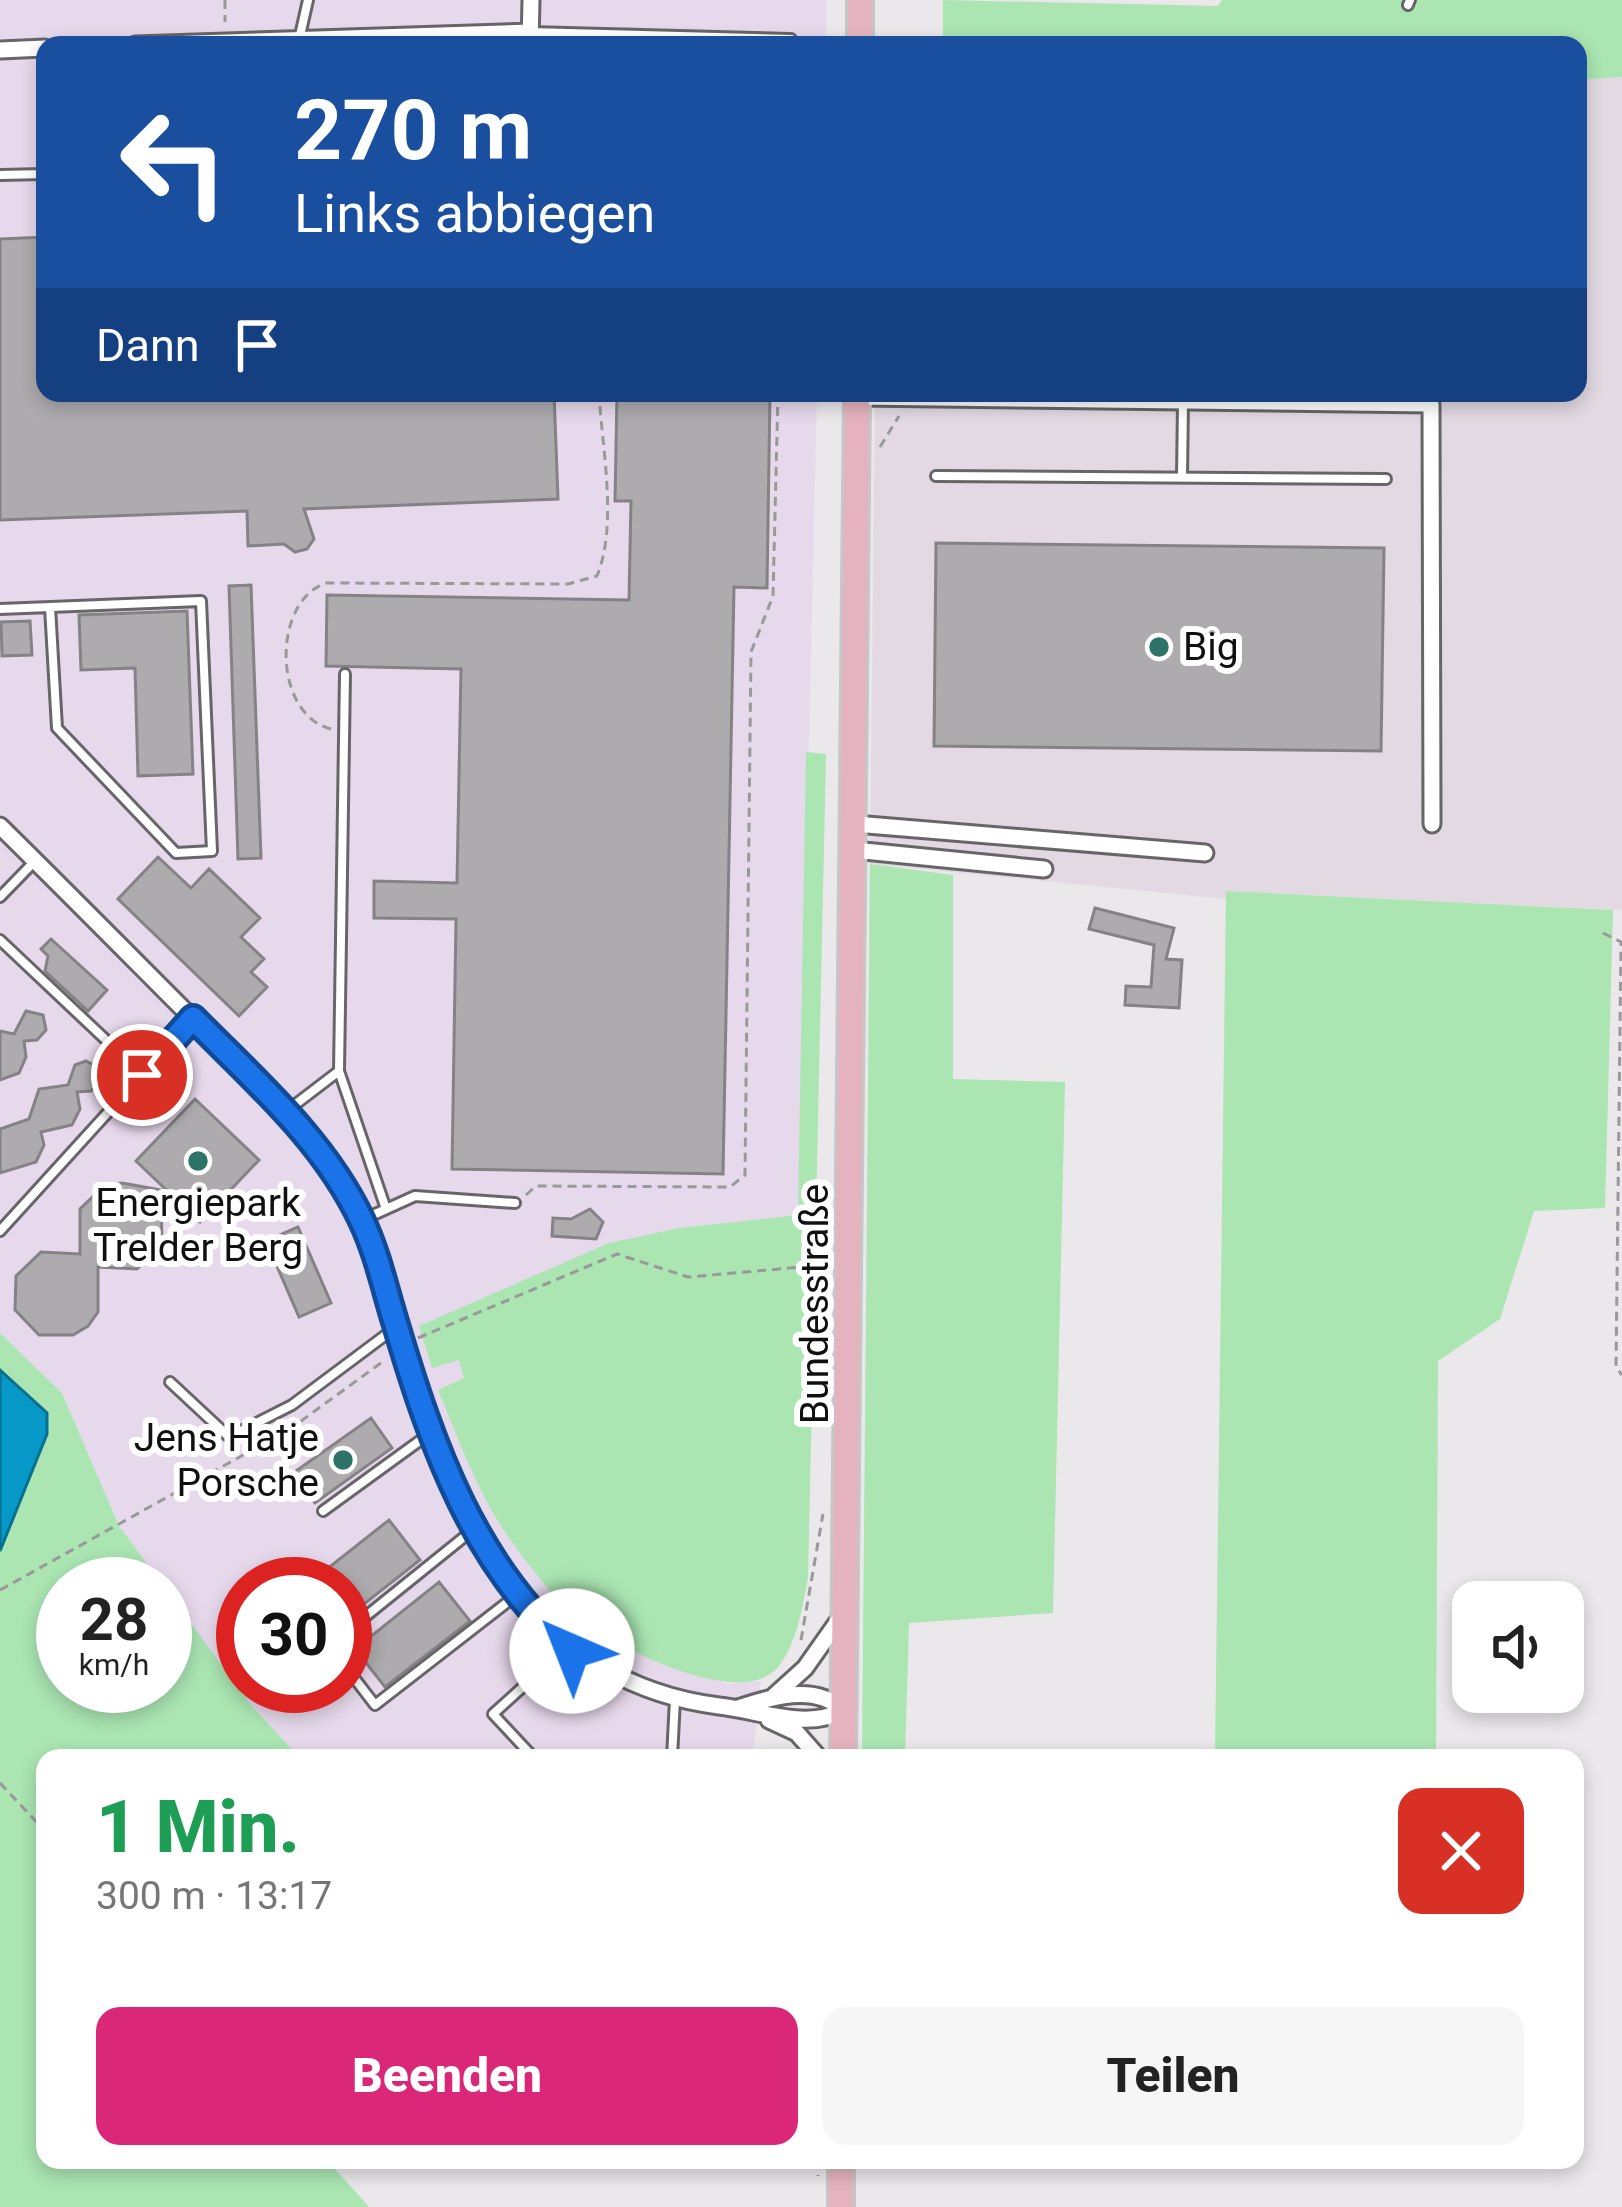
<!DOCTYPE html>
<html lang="de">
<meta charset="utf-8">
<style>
body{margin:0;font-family:Roboto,sans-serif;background:#f6f6f6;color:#222;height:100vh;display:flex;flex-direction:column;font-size:45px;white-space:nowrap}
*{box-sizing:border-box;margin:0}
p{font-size:39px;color:#767676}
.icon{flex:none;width:66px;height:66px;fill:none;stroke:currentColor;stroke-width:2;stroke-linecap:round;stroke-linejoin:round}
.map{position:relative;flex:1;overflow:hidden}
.panel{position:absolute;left:36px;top:1749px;width:1548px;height:420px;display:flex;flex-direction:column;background:#fff;border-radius:24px;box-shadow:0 6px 18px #0003}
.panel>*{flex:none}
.guide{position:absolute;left:36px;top:36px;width:1551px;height:366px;border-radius:24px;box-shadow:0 6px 18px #0003;background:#1a4fa0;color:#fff;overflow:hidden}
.buttons{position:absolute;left:1452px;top:1581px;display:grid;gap:24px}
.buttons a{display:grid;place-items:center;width:132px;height:132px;border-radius:24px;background:#fff;box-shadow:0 6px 18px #0003;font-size:60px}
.speed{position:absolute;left:36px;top:1557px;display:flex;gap:24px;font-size:60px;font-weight:700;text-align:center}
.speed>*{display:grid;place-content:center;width:156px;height:156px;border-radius:50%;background:#fff;box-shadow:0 6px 18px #0003;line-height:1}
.speed small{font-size:30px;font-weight:400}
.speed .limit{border:18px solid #d22;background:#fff;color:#111}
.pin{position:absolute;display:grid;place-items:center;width:102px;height:102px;color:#fff;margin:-51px;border:6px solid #fff;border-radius:50%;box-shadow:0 3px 12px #0007}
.me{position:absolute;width:132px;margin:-66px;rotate:316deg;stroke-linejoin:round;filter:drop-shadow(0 0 9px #0008)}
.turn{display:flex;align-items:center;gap:42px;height:252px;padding:0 60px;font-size:54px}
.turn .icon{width:156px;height:156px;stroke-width:2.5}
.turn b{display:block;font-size:84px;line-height:102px}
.then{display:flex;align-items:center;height:114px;padding:0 60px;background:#0003;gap:24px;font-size:45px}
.round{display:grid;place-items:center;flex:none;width:126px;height:126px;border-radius:24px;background:#f6f6f6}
.head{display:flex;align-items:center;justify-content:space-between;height:204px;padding:0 60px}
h1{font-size:72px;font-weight:800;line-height:90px;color:#1e9e55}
.button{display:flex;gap:24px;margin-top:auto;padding:24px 60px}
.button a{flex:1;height:138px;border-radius:24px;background:#db2777;color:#fff;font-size:48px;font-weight:800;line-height:138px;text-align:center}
.button a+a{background:#f6f6f6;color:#222}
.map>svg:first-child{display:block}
</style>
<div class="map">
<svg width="1622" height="2207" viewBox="0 0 1622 2207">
<rect width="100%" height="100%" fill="#eae8ea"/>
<!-- commercial -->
<path fill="#e7d9ec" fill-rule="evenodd" d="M 0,0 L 826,0 L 826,45 L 45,45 L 45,393 L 817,393 L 798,1215 L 679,1228 L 420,1327 L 459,1359 L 465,1379 L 438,1390 L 725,1684 L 761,1681 L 753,1755 L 762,1758 L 300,1758 L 251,1705 L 119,1526 L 62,1393 L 0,1333 ZM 243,1584 L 345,1584 L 345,1686 L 243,1686 Z"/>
<!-- built -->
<path fill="#e2d9e2" d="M 1622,77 L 1622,910 L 1227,891 L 1226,899 L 870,864 L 875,393 L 1578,393 L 1578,80 Z"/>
<!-- green -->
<path fill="#aae5b2" d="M 943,0 L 1218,6 L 1222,0 L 1622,0 L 1622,77 L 1578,80 L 1578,45 L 943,45 Z
M 806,752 L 826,754 L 808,1578 C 802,1607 798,1641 779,1666 C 741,1714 606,1643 570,1611 C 547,1590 523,1558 505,1532 C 476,1489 458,1437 438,1390 L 464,1378 L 459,1360 L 432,1368 L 419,1326 L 609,1243 L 679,1228 L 798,1215 Z
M 870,864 L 953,875 L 953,1079 L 1065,1082 L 1053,1613 L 909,1623 L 905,1758 L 862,1758 Z
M 1226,891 L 1613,910 L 1605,1208 L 1534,1211 L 1500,1319 L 1438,1361 L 1436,1758 L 1215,1758 Z
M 0,1333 L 62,1393 L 119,1526 L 162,1584 L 63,1584 L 63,1686 L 165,1686 L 165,1588 L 251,1705 L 300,1758 L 45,1758 L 45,2160 L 327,2160 L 369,2207 L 0,2207 Z"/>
<!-- water -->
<path fill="#0699c7" stroke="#097090" stroke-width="3" d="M 0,1370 L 47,1413 L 47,1434 L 0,1551 Z"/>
<!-- building -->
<path fill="#adabad" stroke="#858285" stroke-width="3" d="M 45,237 L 45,393 L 554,393 L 558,499 L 304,509 L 314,539 L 307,549 L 295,552 L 284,544 L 248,546 L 247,511 L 0,520 L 0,239 Z
M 617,393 L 770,393 L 767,588 L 734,587 L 723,1174 L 452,1169 L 456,919 L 374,918 L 374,881 L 457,883 L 461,669 L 326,666 L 327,595 L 629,600 L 631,501 L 615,501 Z
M 936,543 L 1384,548 L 1381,751 L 934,746 Z
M 251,585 L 261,858 L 238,859 L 229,586 Z
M 187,611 L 193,774 L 138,776 L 135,668 L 81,670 L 79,615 Z
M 30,621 L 32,655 L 2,656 L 1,622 Z
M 158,857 L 191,888 L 209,869 L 260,918 L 241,937 L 264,959 L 251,972 L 267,987 L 239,1016 L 118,899 Z
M 1095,908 L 1174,928 L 1166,959 L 1182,960 L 1179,1008 L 1125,1005 L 1126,986 L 1151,987 L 1154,945 L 1089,929 Z
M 51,939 L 107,990 L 88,1011 L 45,971 L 48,956 L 41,949 Z
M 26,1011 L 43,1015 L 46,1030 L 37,1040 L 24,1041 L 26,1057 L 19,1073 L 0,1080 L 0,1031 L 14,1034 Z
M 86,1061 L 96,1066 L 100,1082 L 91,1091 L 77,1092 L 80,1109 L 72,1125 L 41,1132 L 44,1145 L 36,1162 L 0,1173 L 0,1129 L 29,1119 L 39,1089 L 68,1085 L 75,1065 Z
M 195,1099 L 259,1160 L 200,1222 L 136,1161 Z
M 122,1183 L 161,1190 L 162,1245 L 137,1269 L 98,1267 L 98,1312 L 88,1326 L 73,1335 L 39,1335 L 15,1310 L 16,1276 L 41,1252 L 80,1254 L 80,1209 L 105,1185 Z
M 590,1209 L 603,1222 L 596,1239 L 552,1236 L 553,1218 L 571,1219 Z
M 298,1227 L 331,1303 L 299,1317 L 266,1241 Z
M 371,1418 L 392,1448 L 315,1503 L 293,1473 Z
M 389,1520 L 420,1560 L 345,1619 L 345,1584 L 308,1584 Z
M 439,1582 L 470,1621 L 385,1687 L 355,1649 Z"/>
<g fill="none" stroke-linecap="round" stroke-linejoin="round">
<!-- lane casing -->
<g stroke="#686568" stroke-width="14">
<path id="lane" d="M 1408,5 L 1410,0
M 530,32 L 791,39
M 299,40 L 308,0
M 0,175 L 45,174
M 936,476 L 1386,479
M 1182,477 L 1183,402
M 0,609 L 201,601 L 212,851 L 176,853 L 57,728 L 50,607
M 345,674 L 339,1071 L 385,1206
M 0,897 L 35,861
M 0,940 L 142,1074
M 288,1110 L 339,1071
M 362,1220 L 415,1196 L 515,1203
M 0,1231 L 192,1020
M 170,1382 L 229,1437 L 292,1405 L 395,1328
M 323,1511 L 429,1434
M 345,1633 L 474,1529
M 345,1666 L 375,1705 L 518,1594
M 534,1758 L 493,1714 L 567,1647
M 672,1758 L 675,1699"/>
</g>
<!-- street casing -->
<g stroke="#686568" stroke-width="21">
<path id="street" d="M 135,45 L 530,32
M 530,45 L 531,0
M 0,50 L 45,48
M 857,397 L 1431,404 L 1432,824
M 855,824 L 1205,853
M 0,826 C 71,896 141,967 212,1038 C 255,1081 300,1122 335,1172 C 367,1217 380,1271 395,1323 C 444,1496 518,1681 719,1706 C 757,1710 809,1731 843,1710 C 815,1683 771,1697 738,1708
M 854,850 L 1044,869
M 774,1696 L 805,1668 L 841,1617
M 769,1720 L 797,1733 L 819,1758"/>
</g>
<!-- primary casing -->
<g stroke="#c6c6c6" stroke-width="30">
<path id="primary" d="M 860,45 L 860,0
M 843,1758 L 857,393
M 841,2207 L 841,2160"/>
</g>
<!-- path -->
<path stroke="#9a999a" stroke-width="3" stroke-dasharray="9 6" stroke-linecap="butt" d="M 225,0 L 225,22
M 880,447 L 899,416
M 331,729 C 272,714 272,601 326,583 L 568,584 L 597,576 C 618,524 602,449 599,393
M 1603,933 L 1621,942 L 1616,1367 L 1622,1375
M 526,1195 L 536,1186 L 730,1187 L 745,1175 L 751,652 L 773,596 L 778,393
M 418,1338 L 617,1254 L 688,1277 L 825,1265
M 0,1590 L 290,1429 L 385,1360
M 801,1640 L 823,1514
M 0,1783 L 45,1831
M 818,2160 L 818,2176"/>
<!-- lane -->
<use href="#lane" stroke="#fff" stroke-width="8"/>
<!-- street -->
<use href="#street" stroke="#fff" stroke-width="15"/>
<!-- primary -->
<use href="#primary" stroke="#e5b3bf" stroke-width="24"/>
</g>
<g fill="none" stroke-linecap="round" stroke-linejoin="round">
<!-- route casing -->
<g stroke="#114b97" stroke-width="30">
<path id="route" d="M 142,1075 L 193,1018 C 255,1081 324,1140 362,1221 C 378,1255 385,1290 396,1325 C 432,1446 474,1566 572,1651"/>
</g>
<!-- route -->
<use href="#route" stroke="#1a73e8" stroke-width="21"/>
</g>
<!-- markers -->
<g fill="#2e7367" stroke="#fff" stroke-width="4.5">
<circle cx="1159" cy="647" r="12"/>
<circle cx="198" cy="1161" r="12"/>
<circle cx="343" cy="1460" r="12"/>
</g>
<g text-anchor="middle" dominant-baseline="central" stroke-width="12" stroke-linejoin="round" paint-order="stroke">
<!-- poi labels -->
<g font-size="39" fill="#101010" stroke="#fff" text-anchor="start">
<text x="1183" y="647">Big</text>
<text x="198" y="1203" text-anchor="middle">Energiepark<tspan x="198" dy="45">Trelder Berg</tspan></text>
<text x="319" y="1438" text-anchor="end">Jens Hatje<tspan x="319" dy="45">Porsche</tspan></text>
</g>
<!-- street labels -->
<g font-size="39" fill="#101010" stroke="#fff">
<text transform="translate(815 1304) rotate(-90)">Bundesstraße</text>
</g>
</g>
</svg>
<div class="buttons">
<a><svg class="icon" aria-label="sound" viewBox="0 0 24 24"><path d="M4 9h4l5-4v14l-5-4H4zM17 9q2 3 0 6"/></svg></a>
</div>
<div class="speed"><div>28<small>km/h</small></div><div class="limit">30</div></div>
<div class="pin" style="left:142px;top:1075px;background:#d93025"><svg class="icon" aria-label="arrive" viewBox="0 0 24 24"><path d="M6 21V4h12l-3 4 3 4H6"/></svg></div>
<svg class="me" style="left:572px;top:1651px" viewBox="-20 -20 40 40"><circle r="19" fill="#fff"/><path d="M0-13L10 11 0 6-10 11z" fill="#1a73e8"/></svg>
<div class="guide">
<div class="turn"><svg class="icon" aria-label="left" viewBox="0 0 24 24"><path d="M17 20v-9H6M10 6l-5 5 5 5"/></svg><div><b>270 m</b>Links abbiegen</div></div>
<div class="then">Dann<svg class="icon" aria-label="arrive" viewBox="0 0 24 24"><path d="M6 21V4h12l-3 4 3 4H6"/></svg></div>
</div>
<section class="panel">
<div class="head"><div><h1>1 Min.</h1><p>300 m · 13:17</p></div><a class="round" style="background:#d93025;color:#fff"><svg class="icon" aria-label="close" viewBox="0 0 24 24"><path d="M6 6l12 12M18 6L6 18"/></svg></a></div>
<div class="button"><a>Beenden</a><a>Teilen</a></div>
</section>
</div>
